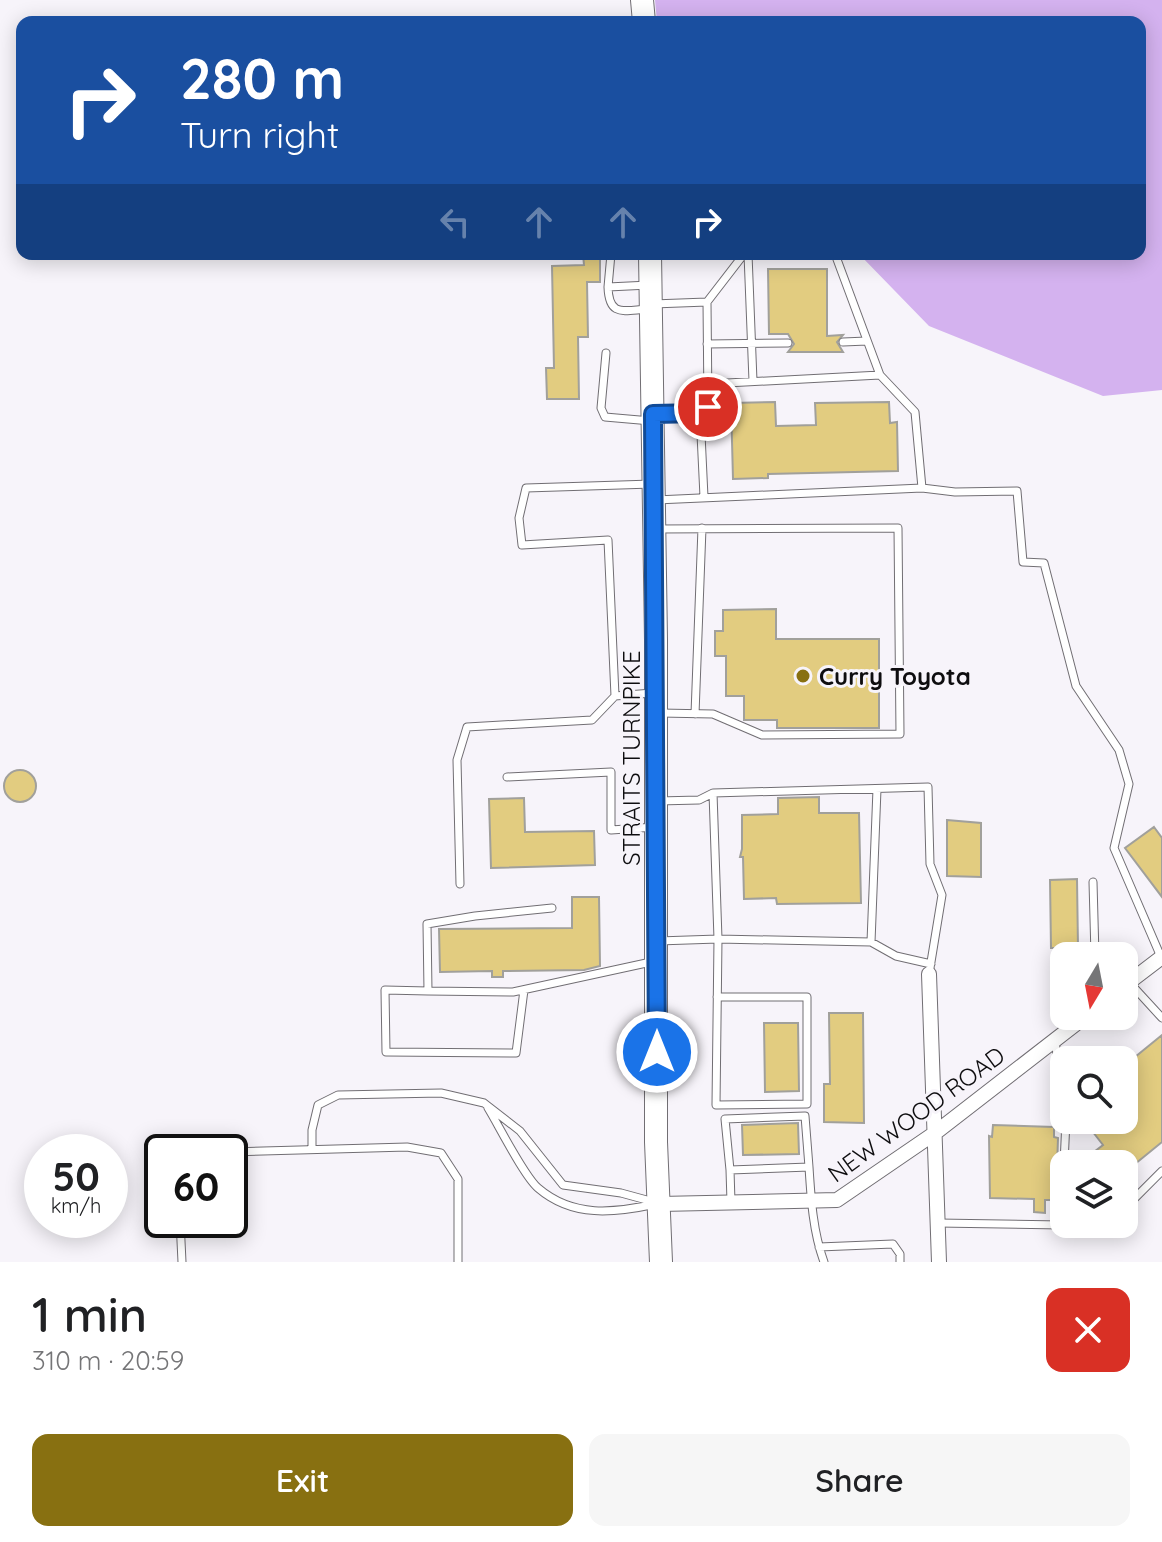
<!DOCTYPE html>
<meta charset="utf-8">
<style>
body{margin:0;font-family:Quicksand,sans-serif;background:#f6f6f6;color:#202124;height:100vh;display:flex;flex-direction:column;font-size:30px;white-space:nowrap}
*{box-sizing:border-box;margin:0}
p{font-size:26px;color:#757577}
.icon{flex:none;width:44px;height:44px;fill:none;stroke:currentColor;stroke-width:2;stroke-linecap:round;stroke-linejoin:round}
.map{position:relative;height:1262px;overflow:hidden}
.side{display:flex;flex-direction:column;background:#fff;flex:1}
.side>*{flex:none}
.guide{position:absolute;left:16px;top:16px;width:1130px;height:244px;border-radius:16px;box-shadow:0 4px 20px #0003;background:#1a4fa0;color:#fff;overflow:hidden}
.needle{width:52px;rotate:190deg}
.controls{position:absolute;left:1050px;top:942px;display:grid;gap:16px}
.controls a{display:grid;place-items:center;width:88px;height:88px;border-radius:16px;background:#fff;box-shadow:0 4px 20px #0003;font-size:40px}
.speed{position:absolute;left:24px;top:1134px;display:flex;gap:16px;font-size:40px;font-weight:700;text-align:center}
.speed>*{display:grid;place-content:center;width:104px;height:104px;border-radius:50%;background:#fff;box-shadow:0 4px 20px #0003;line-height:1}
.speed small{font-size:20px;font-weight:400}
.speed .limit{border:4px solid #111;border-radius:12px;background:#fff;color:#111}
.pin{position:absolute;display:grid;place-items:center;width:68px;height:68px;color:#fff;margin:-34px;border:4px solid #fff;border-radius:50%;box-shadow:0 2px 8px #0007}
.me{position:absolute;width:88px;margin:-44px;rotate:0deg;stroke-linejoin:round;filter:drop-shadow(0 0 6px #0008)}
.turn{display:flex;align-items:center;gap:28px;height:168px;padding:0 32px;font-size:36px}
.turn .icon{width:104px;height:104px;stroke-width:2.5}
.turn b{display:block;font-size:56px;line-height:68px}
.lanes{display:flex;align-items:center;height:76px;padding:0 32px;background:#0003;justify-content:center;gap:40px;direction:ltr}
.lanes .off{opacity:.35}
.round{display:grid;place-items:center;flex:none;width:84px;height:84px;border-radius:16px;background:#f6f6f6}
.headline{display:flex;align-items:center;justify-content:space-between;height:136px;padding:0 32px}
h1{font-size:48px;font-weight:600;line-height:60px}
.action{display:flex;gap:16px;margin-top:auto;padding:16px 32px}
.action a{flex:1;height:92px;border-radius:16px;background:#887011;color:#fff;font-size:32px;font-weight:600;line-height:92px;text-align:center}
.action a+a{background:#f6f6f6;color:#202124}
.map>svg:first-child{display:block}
</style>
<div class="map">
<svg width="1162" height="1262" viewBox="0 0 1162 1262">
<rect width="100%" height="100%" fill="#f7f4fa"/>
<!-- green -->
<path fill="#d4b2ef" d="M 655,0 L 1162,0 L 1162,390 L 1103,396 L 929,326 L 859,254 L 1140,254 L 1140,22 L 657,22 Z"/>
<!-- building -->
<path fill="#e2cc80" stroke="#a1a09b" stroke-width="2" d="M 583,254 L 600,254 L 600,282 L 587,282 L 588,337 L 578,337 L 579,399 L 547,399 L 546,368 L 554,368 L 552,266 L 584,265 Z
M 768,269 L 827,269 L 827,336 L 843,335 L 837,342 L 843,352 L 788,352 L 794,344 L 788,334 L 769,334 Z
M 775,402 L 776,426 L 816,425 L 815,403 L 889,402 L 890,423 L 897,422 L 898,471 L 768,474 L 768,478 L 733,479 L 731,403 Z
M 776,609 L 776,639 L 879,639 L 879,728 L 777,728 L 777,720 L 744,720 L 744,696 L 726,696 L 726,656 L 715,656 L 715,631 L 723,631 L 723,610 Z
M4 786a16 16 0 1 1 32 0a16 16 0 1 1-32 0Z
M 819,797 L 819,813 L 859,813 L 861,903 L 777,904 L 776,898 L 744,899 L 743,857 L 740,857 L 742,849 L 742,815 L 778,814 L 778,798 Z
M 524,798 L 525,832 L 594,831 L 595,865 L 491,868 L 489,799 Z
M 947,820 L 981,823 L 981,877 L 947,876 Z
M 1154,827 L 1162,838 L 1162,897 L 1125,848 Z
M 1077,879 L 1078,948 L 1051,948 L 1050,880 Z
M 572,897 L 599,897 L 600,966 L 584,970 L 503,971 L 503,977 L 492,977 L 492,971 L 440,972 L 439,929 L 572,928 Z
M 829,1013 L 863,1013 L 864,1123 L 824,1122 L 824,1084 L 830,1084 Z
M 764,1023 L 798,1023 L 799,1091 L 765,1092 Z
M 1162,1035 L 1162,1142 L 1124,1173 L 1124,1164 L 1090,1164 L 1090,1155 L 1103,1145 L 1089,1127 L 1098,1120 L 1124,1120 L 1124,1066 Z
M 798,1123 L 799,1154 L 743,1155 L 742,1125 Z
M 993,1125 L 1054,1127 L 1054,1137 L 1058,1138 L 1056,1200 L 1045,1200 L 1045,1213 L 1034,1212 L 1034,1199 L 990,1198 L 989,1136 L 992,1137 Z"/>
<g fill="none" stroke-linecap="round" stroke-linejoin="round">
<!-- service casing -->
<g stroke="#716e73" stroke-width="9">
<path id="service" d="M 748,254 L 753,381
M 835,254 L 880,375 L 915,412 L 922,488 L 955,492 L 1017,491 L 1023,562 L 1044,563 L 1076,686 L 1119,750 L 1129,784 L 1114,848 L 1161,957
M 649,285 L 608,287 C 609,318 624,310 649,309
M 608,287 L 611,254
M 707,302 L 744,254
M 653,304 L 707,302 L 708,407 L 700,413 L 658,414
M 843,342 L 867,341
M 707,344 L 788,343
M 606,353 L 601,408 L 605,417 L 651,421
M 708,384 L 880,375
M 700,413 L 704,497
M 652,484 L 526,488 L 519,518 L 522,545 L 608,540 L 615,696 L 652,693
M 656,500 L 922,488
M 657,529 L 898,528 L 900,734 L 762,735 L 713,714 L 660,713
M 695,714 L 702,528
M 507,777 L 611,772 L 611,830 L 655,827
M 658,801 L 699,800 L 713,793 L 928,787 L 930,864 L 942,895 L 930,968
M 1093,882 L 1095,956
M 460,884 L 457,760 L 467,727 L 592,720 L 615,696
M 552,908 L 475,916 L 427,924 L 428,991 L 513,992 L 651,962
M 658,941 L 718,939 L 713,793
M 871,942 L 877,789
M 1129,982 L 1162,1018
M 428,991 L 385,990 L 386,1052 L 516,1053 L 524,990
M 717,997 L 807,997 L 807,1104 L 716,1105 L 718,939 L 871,942 L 896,956 L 931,964
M 1055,1042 L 1064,1097
M 488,1108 C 499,1126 524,1176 538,1188 C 573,1218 614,1213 656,1204
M 312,1149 L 312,1130 L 318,1105 L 338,1095 L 441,1093 L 484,1103 L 520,1131 L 563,1185 L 621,1193 L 654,1202
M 230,1152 L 407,1147 L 441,1153 L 458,1179 L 458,1262
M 1064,1164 L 1066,1120
M 809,1167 C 811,1199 813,1232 824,1262
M 730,1170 L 725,1119 L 805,1116 L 809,1167 L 730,1170 L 731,1202
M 1135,1198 L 1162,1171
M 180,1220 L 182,1262
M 938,1223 L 1062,1225 L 1064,1173
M 819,1247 L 893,1244 L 900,1254 L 900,1262"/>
</g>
<!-- minor casing -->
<g stroke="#716e73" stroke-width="16">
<path id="minor" d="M 929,974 L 939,1262
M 1124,986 L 1162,957
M 660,1204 L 837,1200 L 935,1133 L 1086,1016"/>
</g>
<!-- primary casing -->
<g stroke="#716e73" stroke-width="24">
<path id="primary" d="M 642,0 L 644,22
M 650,254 L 656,640 L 656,1142 L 661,1262"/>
</g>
<!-- service -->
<use href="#service" stroke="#fff" stroke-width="7"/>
<!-- minor -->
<use href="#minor" stroke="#fff" stroke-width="14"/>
<!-- primary -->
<use href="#primary" stroke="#fff" stroke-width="22"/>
</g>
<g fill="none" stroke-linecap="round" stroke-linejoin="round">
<!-- route casing -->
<g stroke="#114b97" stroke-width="20">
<path id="route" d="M 657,1052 L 653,414 L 700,413 L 708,407"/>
</g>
<!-- route -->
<use href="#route" stroke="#1a73e8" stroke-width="14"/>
</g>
<!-- markers -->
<circle fill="#887011" stroke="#f7f4fa" stroke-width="3" cx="803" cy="676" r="8"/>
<g text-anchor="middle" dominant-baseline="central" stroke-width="6" stroke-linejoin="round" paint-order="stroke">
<!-- poi labels -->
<g font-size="24" font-weight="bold" fill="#0e0d0f" stroke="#f7f4fa" text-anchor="start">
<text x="819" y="676">Curry Toyota</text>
</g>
<!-- street labels -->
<g font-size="24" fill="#0e0d0f" stroke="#f7f4fa">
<text transform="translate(631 758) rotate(-90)">STRAITS TURNPIKE</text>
<text transform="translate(916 1114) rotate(-36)">NEW WOOD ROAD</text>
</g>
</g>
</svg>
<div class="controls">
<a><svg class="needle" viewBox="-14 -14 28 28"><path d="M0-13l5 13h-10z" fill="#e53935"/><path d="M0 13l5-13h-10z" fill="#757577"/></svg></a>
<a><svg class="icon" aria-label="search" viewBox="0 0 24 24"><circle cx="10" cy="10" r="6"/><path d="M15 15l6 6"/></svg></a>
<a><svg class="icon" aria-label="layers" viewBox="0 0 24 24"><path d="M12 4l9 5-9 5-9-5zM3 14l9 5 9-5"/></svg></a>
</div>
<div class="speed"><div>50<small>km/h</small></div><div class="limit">60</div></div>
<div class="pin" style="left:708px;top:407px;background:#d93025"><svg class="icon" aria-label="arrive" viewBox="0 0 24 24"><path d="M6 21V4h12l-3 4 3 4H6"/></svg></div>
<svg class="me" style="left:657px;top:1052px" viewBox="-20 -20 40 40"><circle r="17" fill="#1a73e8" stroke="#fff" stroke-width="3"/><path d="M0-11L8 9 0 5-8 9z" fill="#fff"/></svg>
<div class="guide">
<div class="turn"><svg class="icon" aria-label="right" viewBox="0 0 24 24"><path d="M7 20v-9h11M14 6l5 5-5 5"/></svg><div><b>280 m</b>Turn right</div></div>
<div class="lanes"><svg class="icon off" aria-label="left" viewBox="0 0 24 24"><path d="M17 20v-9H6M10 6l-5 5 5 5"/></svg><svg class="icon off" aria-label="ahead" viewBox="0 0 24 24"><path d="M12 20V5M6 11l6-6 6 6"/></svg><svg class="icon off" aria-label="ahead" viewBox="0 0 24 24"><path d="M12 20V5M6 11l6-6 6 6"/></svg><svg class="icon" aria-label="right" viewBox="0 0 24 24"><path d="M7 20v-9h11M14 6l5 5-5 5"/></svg></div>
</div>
</div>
<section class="side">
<div class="headline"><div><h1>1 min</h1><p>310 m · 20:59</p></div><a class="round" style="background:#d93025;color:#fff"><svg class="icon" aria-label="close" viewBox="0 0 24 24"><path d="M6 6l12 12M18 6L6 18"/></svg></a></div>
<div class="action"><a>Exit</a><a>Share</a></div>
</section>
